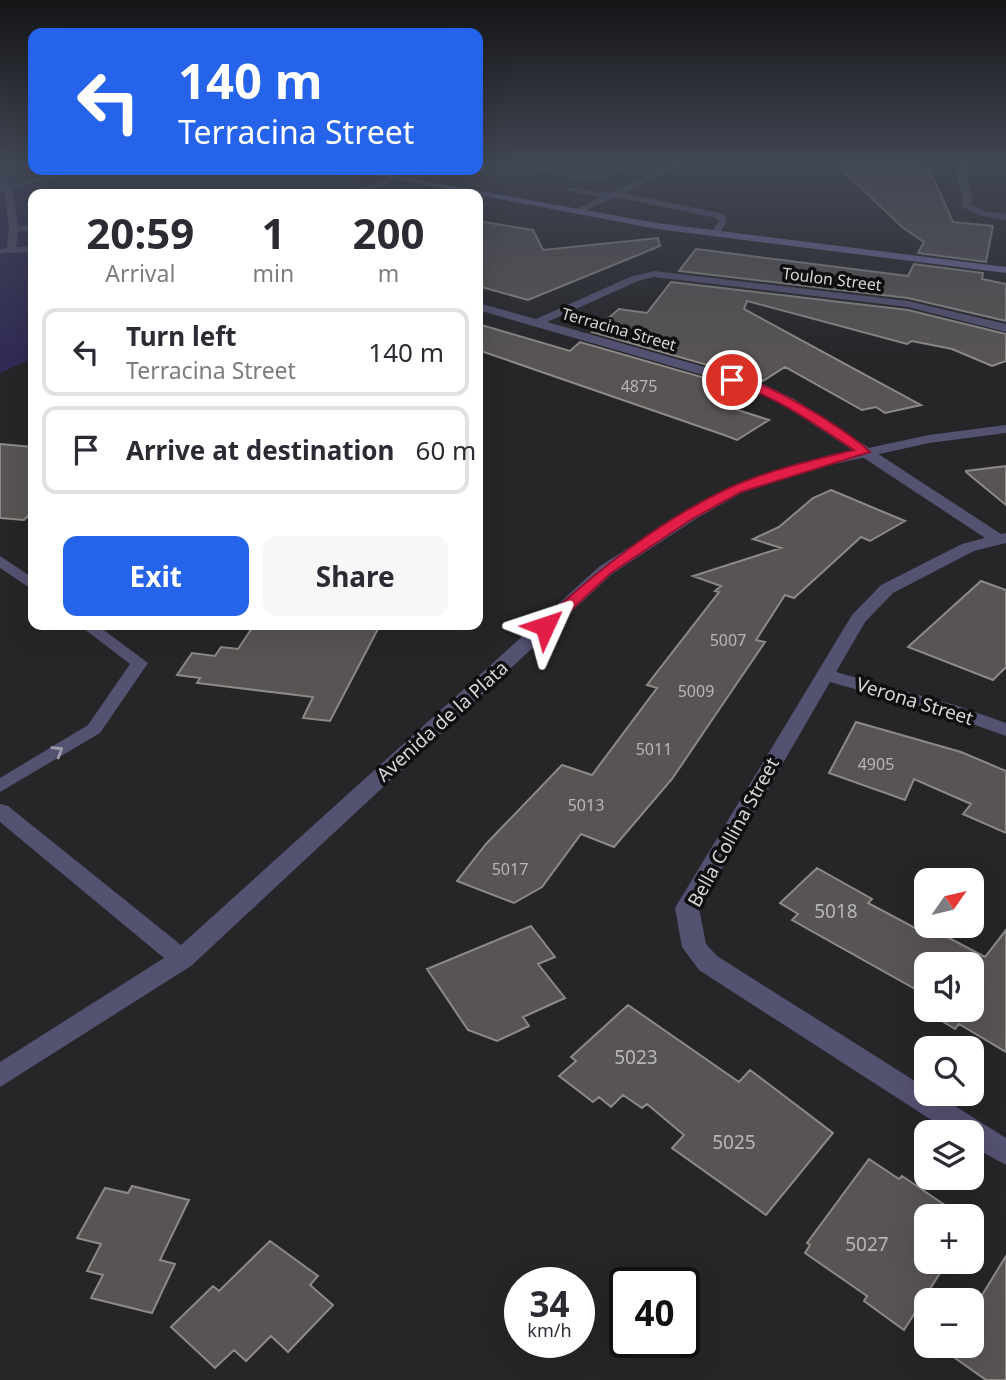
<!DOCTYPE html>
<meta charset="utf-8">
<style>
body{margin:0;font-family:"Noto Sans",sans-serif;background:#f7f7f7;color:#2b2b33;height:100vh;display:flex;flex-direction:column;font-size:26px;white-space:nowrap}
*{box-sizing:border-box;margin:0}
p{font-size:23px;color:#7c7c81}
.icon{flex:none;width:38px;height:38px;fill:none;stroke:currentColor;stroke-width:2;stroke-linecap:round;stroke-linejoin:round}
.map{position:relative;flex:1;overflow:hidden}
.side{position:absolute;left:28px;top:189px;width:455px;height:441px;display:flex;flex-direction:column;background:#fff;border-radius:14px;box-shadow:0 7px 28px #0002}
.side>*{flex:none}
.guide{position:absolute;left:28px;top:28px;width:455px;height:147px;border-radius:14px;box-shadow:0 7px 28px #0002;background:#2563eb;color:#fff;overflow:hidden}
.needle{width:46px;rotate:56deg}
.tools{position:absolute;left:914px;top:868px;display:grid;gap:14px}
.tools a{display:grid;place-items:center;width:70px;height:70px;border-radius:14px;background:#fff;box-shadow:0 7px 28px #0002;font-size:35px}
.speed{position:absolute;left:504px;top:1267px;display:flex;gap:14px;font-size:35px;font-weight:700;text-align:center}
.speed>*{display:grid;place-content:center;width:91px;height:91px;border-radius:50%;background:#fff;box-shadow:0 7px 28px #0002;line-height:1}
.speed small{font-size:18px;font-weight:400}
.speed .limit{border:4px solid #111;border-radius:10px;background:#fff;color:#111}
.pin{position:absolute;display:grid;place-items:center;width:60px;height:60px;color:#fff;margin:-30px;border:4px solid #fff;border-radius:50%;box-shadow:0 2px 7px #0007}
.me{position:absolute;width:77px;margin:-38px;rotate:48deg;stroke-linejoin:round;filter:drop-shadow(0 0 5px #0008)}
.turn{display:flex;align-items:center;gap:24px;height:147px;padding:0 35px;font-size:32px}
.turn .icon{width:91px;height:91px;stroke-width:2.5}
.turn b{display:block;font-size:49px;line-height:60px}
.eta{display:flex;justify-content:space-evenly;align-items:center;height:119px;text-align:center}
.eta b{font-size:42px;font-weight:700;line-height:49px}
.cta{display:flex;gap:14px;margin-top:auto;padding:14px 35px}
.cta a{flex:1;height:80px;border-radius:14px;background:#2563eb;color:#fff;font-size:28px;font-weight:700;line-height:80px;text-align:center}
.cta a+a{background:#f7f7f7;color:#2b2b33}
ul{padding:0;list-style:none}
li{display:flex;align-items:center;gap:21px;height:88px;margin:0 14px 10px;padding:0 21px;border:4px solid #e1e1e2;border-radius:14px}
li div{flex:1}
li b{display:block;font-size:26px}
li em{font-style:normal}
.map>svg:first-child{display:block}
</style>
<div class="map">
<svg width="1006" height="1380" viewBox="0 0 1006 1380">
<rect width="100%" height="100%" fill="#262629"/>
<!-- green -->
<path fill="#312c55" d="M 20,163 L 33,163 L 33,170 L 313,170 L 401,188 L 388,194 L 33,194 L 33,358 L 0,373 L 0,169 Z"/>
<!-- building -->
<path fill="#585453" stroke="#8d8987" stroke-width="2" d="M 835,163 L 924,163 L 918,171 L 930,171 L 953,222 L 993,226 L 986,262 L 918,253 L 924,242 L 902,227 Z
M 478,221 L 533,230 L 543,250 L 658,238 L 660,246 L 528,300 L 478,286 Z
M 696,249 L 908,276 L 914,264 L 983,273 L 982,279 L 1006,284 L 1006,321 L 908,298 L 679,271 Z
M 671,282 L 908,310 L 1006,334 L 1006,361 L 992,366 L 952,349 L 912,341 L 907,344 L 747,301 L 744,309 L 921,405 L 885,413 L 876,407 L 862,410 L 785,367 L 763,381 L 592,332 L 619,309 L 647,313 Z
M 478,324 L 570,351 L 580,342 L 747,390 L 722,405 L 769,420 L 737,440 L 727,436 L 478,350 Z
M 0,444 L 33,447 L 33,511 L 24,520 L 0,518 Z
M 1006,466 L 1006,505 L 966,472 L 966,471 Z
M 831,490 L 905,521 L 870,541 L 861,537 L 794,598 L 785,595 L 756,640 L 765,642 L 714,717 L 672,779 L 614,847 L 581,834 L 542,887 L 514,903 L 457,881 L 486,844 L 562,765 L 592,775 L 657,688 L 647,685 L 719,592 L 715,591 L 721,586 L 693,576 L 781,548 L 753,539 L 779,527 L 813,498 Z
M 981,581 L 1006,590 L 1006,667 L 993,680 L 908,647 Z
M 254,625 L 380,625 L 330,721 L 303,718 L 313,697 L 197,683 L 200,678 L 177,675 L 192,653 L 215,656 L 221,647 L 238,649 Z
M 856,722 L 961,752 L 1006,771 L 1006,833 L 963,814 L 971,804 L 914,779 L 905,800 L 829,773 Z
M 817,868 L 872,899 L 868,903 L 915,928 L 917,926 L 933,934 L 936,931 L 985,957 L 1006,930 L 1006,1052 L 959,1024 L 955,1029 L 918,1006 L 926,997 L 926,1010 L 971,1010 L 971,964 L 926,964 L 926,995 L 792,920 L 798,914 L 780,903 Z
M 531,926 L 555,957 L 538,964 L 565,998 L 523,1017 L 529,1026 L 497,1041 L 468,1030 L 427,969 Z
M 628,1005 L 739,1082 L 750,1070 L 833,1133 L 766,1215 L 672,1148 L 684,1135 L 647,1104 L 642,1108 L 623,1095 L 611,1107 L 599,1097 L 593,1102 L 559,1076 L 576,1061 L 571,1057 Z
M 869,1159 L 899,1179 L 902,1176 L 961,1216 L 926,1216 L 926,1262 L 947,1262 L 904,1330 L 864,1301 L 867,1296 L 805,1253 L 810,1245 L 807,1243 Z
M 132,1186 L 189,1200 L 160,1260 L 175,1264 L 152,1313 L 91,1298 L 103,1275 L 87,1271 L 101,1244 L 77,1238 L 105,1188 L 128,1193 Z
M 270,1241 L 318,1276 L 310,1285 L 333,1305 L 288,1352 L 271,1336 L 246,1361 L 234,1350 L 215,1368 L 171,1327 L 213,1286 L 219,1291 Z
M 1006,1256 L 1006,1380 L 986,1380 L 938,1346 L 971,1346 L 971,1313 Z"/>
<g fill="none" stroke-linecap="round" stroke-linejoin="round">
<!-- service -->
<path fill="#545271" fill-rule="evenodd" d="M 505,163 L 520,163 L 592,177 L 628,163 L 638,163 L 593,182 Z
M 679,163 L 689,163 L 623,193 L 724,214 L 727,221 L 718,236 L 710,234 L 719,221 L 717,218 L 615,197 L 578,214 L 571,212 L 600,197 L 568,191 L 568,187 L 609,193 Z
M 104,170 L 101,173 L 68,175 L 12,188 L 18,226 L 33,225 L 33,231 L 18,232 L 16,247 L 33,246 L 33,252 L 0,253 L 0,249 L 7,248 L 9,229 L 4,190 L 0,192 L 0,186 L 68,171 Z
M 409,170 L 420,170 L 360,194 L 349,194 Z
M 428,170 L 439,170 L 408,182 L 401,180 Z
M 0,556 L 33,578 L 33,590 L 0,568 Z
M 79,625 L 97,625 L 148,663 L 100,733 L 0,792 L 0,778 L 88,725 L 130,664 Z"/>
<!-- minor -->
<path fill="#545271" fill-rule="evenodd" d="M 965,163 L 979,163 L 964,168 L 973,200 L 970,203 L 984,211 L 1006,214 L 1006,220 L 978,215 L 961,206 L 963,199 L 955,167 Z
M 982,163 L 1006,163 L 1006,167 Z
M 654,271 L 908,301 L 1006,324 L 1006,332 L 908,307 L 654,277 L 638,281 L 547,322 L 761,383 L 794,399 L 1001,534 L 1006,533 L 1006,543 L 974,551 L 893,593 L 865,622 L 836,672 L 958,706 L 1006,723 L 1006,736 L 944,714 L 830,682 L 699,908 L 706,944 L 717,956 L 926,1088 L 926,1094 L 936,1094 L 1006,1138 L 1006,1165 L 971,1146 L 971,1132 L 950,1132 L 699,970 L 682,947 L 675,908 L 852,615 L 881,585 L 962,544 L 985,538 L 784,405 L 751,389 L 478,310 L 478,303 L 536,319 L 630,277 Z"/>
<!-- tertiary -->
<path fill="#545271" fill-rule="evenodd" d="M 1006,425 L 1006,433 L 929,443 L 812,469 L 741,493 L 694,520 L 612,574 L 191,966 L 0,1087 L 0,1062 L 164,958 L 0,822 L 0,804 L 8,806 L 181,945 L 600,566 L 682,514 L 731,487 L 803,462 L 929,435 Z"/>
<!-- secondary -->
<path fill="#6d699a" fill-rule="evenodd" d="M 346,170 L 363,170 L 657,223 L 1006,267 L 1006,273 L 657,229 Z"/>
</g>
<!-- one-way arrows -->
<defs><path id="oneway-chevron" d="M-2-3.5L2.5 0L-2 3.5" fill="none" stroke-width="1.6" stroke-linecap="round" stroke-linejoin="round" transform="scale(1.75)"/></defs>
<use stroke="#9c9baa" href="#oneway-chevron" transform="translate(58 751) rotate(-31)"/>
<!-- sky -->
<linearGradient id="sky" x2="0" y2="1"><stop stop-color="#151517"/><stop offset="0.46" stop-color="#414754"/><stop offset="1" stop-color="#414754" stop-opacity="0"/></linearGradient>
<rect width="1006" height="356" fill="url(#sky)"/>
<!-- route -->
<path fill="#e11d48" stroke="#92132f" stroke-width="2" d="M 728,377 C 758,374 848,430 870,452 L 741,492 L 692,519 L 611,573 L 551,629 L 540,629 L 540,623 C 598,570 660,520 731,487 C 770,470 813,460 854,450 C 813,423 775,395 728,382 Z"/>
<g text-anchor="middle" dominant-baseline="central" stroke-width="7" stroke-linejoin="round" paint-order="stroke">
<!-- far-street labels -->
<g font-size="16" fill="#d6d6d8" stroke="#0f0f10">
<text transform="translate(832 279) rotate(7)">Toulon Street</text>
<text transform="translate(619 329) rotate(16)">Terracina Street</text>
</g>
<!-- number labels -->
<g font-size="16" fill="#b6b6b7">
<text x="639" y="386">4875</text>
<text x="728" y="640">5007</text>
<text x="696" y="691">5009</text>
<text x="654" y="749">5011</text>
<text x="876" y="764">4905</text>
<text x="586" y="805">5013</text>
<text x="510" y="869">5017</text>
</g>
<!-- street labels -->
<g font-size="19" fill="#d6d6d8" stroke="#0f0f10">
<text transform="translate(915 701) rotate(17)">Verona Street</text>
<text transform="translate(442 721) rotate(-42)">Avenida de la Plata</text>
<text transform="translate(733 832) rotate(-61)">Bella Collina Street</text>
</g>
<!-- near-number labels -->
<g font-size="19" fill="#b6b6b7">
<text x="836" y="911">5018</text>
<text x="636" y="1057">5023</text>
<text x="734" y="1142">5025</text>
<text x="867" y="1244">5027</text>
</g>
</g>
</svg>
<div class="tools">
<a><svg class="needle" viewBox="-14 -14 28 28"><path d="M0-13l5 13h-10z" fill="#e53935"/><path d="M0 13l5-13h-10z" fill="#7c7c81"/></svg></a>
<a><svg class="icon" aria-label="sound" viewBox="0 0 24 24"><path d="M4 9h4l5-4v14l-5-4H4zM17 9q2 3 0 6"/></svg></a>
<a><svg class="icon" aria-label="search" viewBox="0 0 24 24"><circle cx="10" cy="10" r="6"/><path d="M15 15l6 6"/></svg></a>
<a><svg class="icon" aria-label="layers" viewBox="0 0 24 24"><path d="M12 4l9 5-9 5-9-5zM3 14l9 5 9-5"/></svg></a>
<a>+</a>
<a>−</a>
</div>
<div class="speed"><div>34<small>km/h</small></div><div class="limit">40</div></div>
<div class="pin" style="left:732px;top:380px;background:#d93025"><svg class="icon" aria-label="arrive" viewBox="0 0 24 24"><path d="M6 21V4h12l-3 4 3 4H6"/></svg></div>
<svg class="me" style="left:545px;top:626px" viewBox="-20 -20 40 40"><path d="M0-17L14 15 0 8-14 15z" fill="#e11d48" stroke="#fff" stroke-width="4"/></svg>
<div class="guide">
<div class="turn"><svg class="icon" aria-label="left" viewBox="0 0 24 24"><path d="M17 20v-9H6M10 6l-5 5 5 5"/></svg><div><b>140 m</b>Terracina Street</div></div>
</div>
<section class="side">
<div class="eta">
<div><b>20:59</b><p>Arrival</p></div>
<div><b>1</b><p>min</p></div>
<div><b>200</b><p>m</p></div>
</div>
<ul>
<li><svg class="icon" aria-label="left" viewBox="0 0 24 24"><path d="M17 20v-9H6M10 6l-5 5 5 5"/></svg><div><b>Turn left</b><p>Terracina Street</p></div><em>140 m</em></li>
<li><svg class="icon" aria-label="arrive" viewBox="0 0 24 24"><path d="M6 21V4h12l-3 4 3 4H6"/></svg><div><b>Arrive at destination</b></div><em>60 m</em></li>
</ul>
<div class="cta"><a>Exit</a><a>Share</a></div>
</section>
</div>
